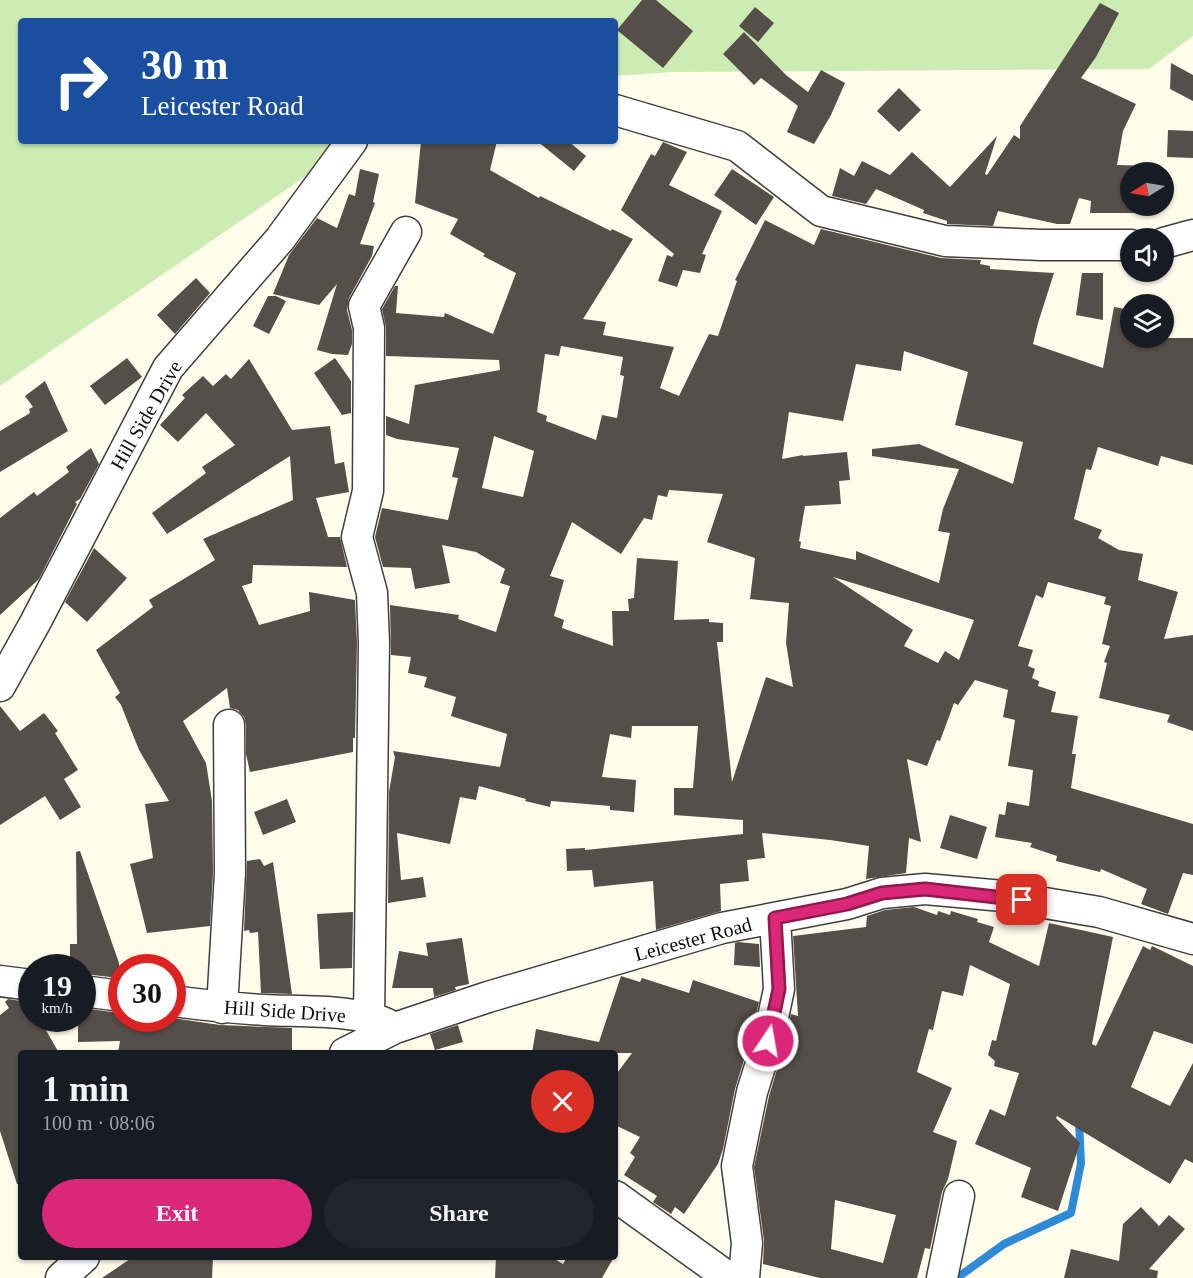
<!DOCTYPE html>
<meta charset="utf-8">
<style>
body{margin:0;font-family:"Times New Roman",serif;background:#20242c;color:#f1f3f6;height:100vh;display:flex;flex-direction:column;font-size:22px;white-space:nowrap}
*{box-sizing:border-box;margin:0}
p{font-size:20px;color:#9ea1a6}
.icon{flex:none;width:33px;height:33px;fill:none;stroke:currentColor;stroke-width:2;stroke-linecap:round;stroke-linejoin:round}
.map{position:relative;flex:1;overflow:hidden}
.sheet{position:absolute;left:18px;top:1050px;width:600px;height:210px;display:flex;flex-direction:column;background:#171b24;border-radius:6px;box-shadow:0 2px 4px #0004}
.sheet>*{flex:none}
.guide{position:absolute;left:18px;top:18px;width:600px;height:126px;border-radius:6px;box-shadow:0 2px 4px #0004;background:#1a4fa0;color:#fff;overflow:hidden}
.needle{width:39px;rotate:259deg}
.controls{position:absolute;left:1120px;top:162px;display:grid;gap:12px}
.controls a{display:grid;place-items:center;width:54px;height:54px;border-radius:50%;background:#171b24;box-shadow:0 2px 4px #0004;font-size:30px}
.speed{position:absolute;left:18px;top:954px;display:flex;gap:12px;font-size:30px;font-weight:700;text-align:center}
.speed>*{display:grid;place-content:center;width:78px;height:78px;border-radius:50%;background:#171b24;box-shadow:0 2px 4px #0004;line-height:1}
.speed small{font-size:15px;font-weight:400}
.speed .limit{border:9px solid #d22;background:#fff;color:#111}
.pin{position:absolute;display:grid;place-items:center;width:51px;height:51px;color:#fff;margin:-26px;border-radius:12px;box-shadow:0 3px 9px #0006}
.me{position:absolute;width:66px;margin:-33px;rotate:12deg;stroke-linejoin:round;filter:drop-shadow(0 0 4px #0008)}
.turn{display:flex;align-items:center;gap:21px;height:126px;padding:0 24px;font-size:27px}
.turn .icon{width:78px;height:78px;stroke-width:2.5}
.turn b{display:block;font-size:42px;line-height:51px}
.round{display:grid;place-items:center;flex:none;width:63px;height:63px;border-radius:32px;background:#20242c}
.summary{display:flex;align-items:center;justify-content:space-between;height:102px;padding:0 24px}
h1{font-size:36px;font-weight:600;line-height:45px}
.primary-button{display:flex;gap:12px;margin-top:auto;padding:12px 24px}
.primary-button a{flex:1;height:69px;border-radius:36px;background:#db2777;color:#fff;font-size:24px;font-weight:600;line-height:69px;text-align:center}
.primary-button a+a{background:#20242c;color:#f1f3f6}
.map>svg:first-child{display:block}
</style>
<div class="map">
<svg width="1193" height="1278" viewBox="0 0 1193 1278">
<rect width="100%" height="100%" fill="#fffcec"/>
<!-- green -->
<path fill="#cdecb3" d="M 0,0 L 1193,0 L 1193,36 L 1149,69 L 673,72 L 615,76 L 615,21 L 21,21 L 21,141 L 357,141 L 0,386 Z"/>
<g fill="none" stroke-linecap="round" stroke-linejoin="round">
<!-- stream -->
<path stroke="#2f8ad6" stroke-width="8" d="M 957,1278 L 1004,1244 L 1071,1213 L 1081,1163 L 1079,1121"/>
</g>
<!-- building -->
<path fill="#564e48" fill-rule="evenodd" d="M 642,0 L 656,0 L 693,31 L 663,68 L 617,30 Z
M 1100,3 L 1119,13 L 1096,57 L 1081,78 L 1136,104 L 1123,131 L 1117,165 L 1154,166 L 1154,172 L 1131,172 L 1131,206 L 1154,206 L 1154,213 L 1090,213 L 1091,201 L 1079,198 L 1070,224 L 1057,224 L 998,211 L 993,226 L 947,224 L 947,221 L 923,213 L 924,210 L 876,189 L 866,204 L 832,196 L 840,168 L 854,176 L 862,161 L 890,175 L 912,152 L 950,187 L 997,136 L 985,174 L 987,175 L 1014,135 L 1020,139 L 1020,126 Z
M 755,7 L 774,23 L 758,42 L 739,26 Z
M 744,32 L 786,75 L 808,92 L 821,70 L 845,83 L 831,115 L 814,144 L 787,132 L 798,106 L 761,78 L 754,85 L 723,54 Z
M 1171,63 L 1193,75 L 1193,101 L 1170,89 Z
M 899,88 L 921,110 L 899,132 L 877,111 Z
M 1168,130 L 1193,131 L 1193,158 L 1167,157 Z
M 421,141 L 497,141 L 490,170 L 539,198 L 540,196 L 611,231 L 612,229 L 633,239 L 583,319 L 606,322 L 603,335 L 674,347 L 660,388 L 679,396 L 709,334 L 718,336 L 737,281 L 735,280 L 765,220 L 814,245 L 821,229 L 941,258 L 981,260 L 980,264 L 990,266 L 990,269 L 1054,273 L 1038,323 L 1033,344 L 1103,368 L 1114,307 L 1131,310 L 1131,338 L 1193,338 L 1193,465 L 1161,456 L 1158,466 L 1098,447 L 1091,470 L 1086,469 L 1074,519 L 1102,530 L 1098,538 L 1119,550 L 1143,554 L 1138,580 L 1178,592 L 1164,639 L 1193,635 L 1193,731 L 1167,722 L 1170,715 L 1099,698 L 1107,663 L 1104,662 L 1110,646 L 1102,644 L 1111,606 L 1104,604 L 1106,597 L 1048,582 L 1043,598 L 1036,595 L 1018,646 L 1033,650 L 1028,666 L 1035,669 L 1032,678 L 1039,681 L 1038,686 L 1056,692 L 1051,712 L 1078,716 L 1072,754 L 1076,754 L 1071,788 L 1193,824 L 1193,875 L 1183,873 L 1168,914 L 1141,904 L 1147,889 L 1101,869 L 1100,872 L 1056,861 L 1057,856 L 1030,847 L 1032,843 L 995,837 L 999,814 L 1005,815 L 1007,802 L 1029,806 L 1033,770 L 1008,766 L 1015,720 L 1003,717 L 1008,690 L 975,680 L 958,705 L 954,703 L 940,741 L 937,740 L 927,766 L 907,759 L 921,842 L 909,838 L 906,873 L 866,879 L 869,846 L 830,840 L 762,833 L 765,858 L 747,860 L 749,881 L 720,884 L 721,911 L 656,930 L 653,881 L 594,887 L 592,870 L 567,871 L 566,849 L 585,848 L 585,850 L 743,834 L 743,820 L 674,815 L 674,788 L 693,788 L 698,726 L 632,726 L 631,738 L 610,734 L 602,777 L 636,780 L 634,812 L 610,810 L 610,806 L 551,801 L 550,807 L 525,801 L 526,799 L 479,786 L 476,800 L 460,797 L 450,844 L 397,833 L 401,880 L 423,877 L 426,897 L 388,903 L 389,792 L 395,757 L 393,751 L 500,767 L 507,734 L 451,716 L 456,697 L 424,687 L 427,677 L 408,673 L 411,657 L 391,655 L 390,605 L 459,615 L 458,619 L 496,632 L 510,586 L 500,583 L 505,569 L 476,552 L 442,545 L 450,583 L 415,589 L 411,568 L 383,567 L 375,537 L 382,508 L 448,520 L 458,478 L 452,477 L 459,448 L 397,439 L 386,435 L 386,416 L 409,424 L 415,385 L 500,370 L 499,360 L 386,356 L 386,328 L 382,309 L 395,286 L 398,286 L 396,313 L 444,317 L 445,313 L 493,334 L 516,273 L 483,256 L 485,254 L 450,234 L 458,219 L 415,203 ZM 561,346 L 623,357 L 620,375 L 624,376 L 617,418 L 602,415 L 596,440 L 546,421 L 547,416 L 537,412 L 545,354 L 559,356 ZM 904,351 L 968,372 L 955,425 L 1023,442 L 1013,484 L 919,444 L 872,449 L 872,456 L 959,469 L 943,509 L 938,531 L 950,533 L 939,583 L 856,551 L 856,560 L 800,548 L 801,542 L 799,541 L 805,506 L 841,504 L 839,481 L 850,480 L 847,452 L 803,456 L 803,455 L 782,459 L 789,412 L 843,421 L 856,364 L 901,371 ZM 494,436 L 534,451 L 523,497 L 482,488 ZM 669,490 L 723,494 L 707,542 L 755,558 L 750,599 L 789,603 L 786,643 L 793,687 L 766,677 L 732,782 L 717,642 L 723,642 L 723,623 L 709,622 L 709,619 L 674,620 L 678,561 L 637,558 L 634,598 L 628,599 L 629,611 L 612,611 L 613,646 L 562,628 L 564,620 L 554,616 L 564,580 L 550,576 L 572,522 L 621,554 L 644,518 L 652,520 L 658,495 L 667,497 ZM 833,577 L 974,620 L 959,660 L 945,651 L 938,663 L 904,646 L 913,630 Z
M 537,141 L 568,141 L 586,156 L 574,171 Z
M 663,142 L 687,152 L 669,185 L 722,211 L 702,254 L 706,255 L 700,273 L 683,270 L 677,287 L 658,281 L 667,255 L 672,257 L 674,254 L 621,210 L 651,154 L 655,156 Z
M 360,169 L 379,174 L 373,202 L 375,203 L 360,244 L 374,246 L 372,256 L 349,298 L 347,310 L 352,330 L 352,344 L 348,355 L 332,354 L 317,350 L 337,284 L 319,305 L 273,294 L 289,255 L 317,218 L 337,228 L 349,194 L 355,196 Z
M 732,169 L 774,197 L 756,225 L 714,195 Z
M 1082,273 L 1103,273 L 1103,320 L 1076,315 Z
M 196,278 L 210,293 L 175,334 L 157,315 Z
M 268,296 L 276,296 L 286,301 L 269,334 L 253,326 Z
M 127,358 L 142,377 L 105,405 L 90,386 Z
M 335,358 L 351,381 L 351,413 L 342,415 L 314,373 Z
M 249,359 L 292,430 L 330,426 L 335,464 L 344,462 L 349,492 L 316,498 L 328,537 L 340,537 L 347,567 L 253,565 L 252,583 L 242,586 L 259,625 L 310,611 L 309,592 L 355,600 L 357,643 L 355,738 L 353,738 L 353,752 L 250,772 L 246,754 L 246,725 L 244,717 L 238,710 L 230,708 L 227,688 L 183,721 L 206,763 L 212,801 L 213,873 L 210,926 L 147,933 L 130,864 L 153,858 L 145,804 L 169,801 L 139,750 L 121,705 L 115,697 L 120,693 L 96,650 L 153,607 L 149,600 L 215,560 L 203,539 L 293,500 L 290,456 L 167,534 L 152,513 L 206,473 L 202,467 L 235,445 L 206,413 L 178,442 L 160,425 L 185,398 L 182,395 L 203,376 L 213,386 L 226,374 L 231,379 Z
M 45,381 L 68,431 L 0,472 L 0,431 L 30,413 L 29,409 L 33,407 L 25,396 Z
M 91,448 L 99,464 L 80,499 L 75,502 L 77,504 L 39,579 L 0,615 L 0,518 L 34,492 L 37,496 L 69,472 L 66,467 Z
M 94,548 L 127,578 L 87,622 L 65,602 Z
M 0,706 L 20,731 L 44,713 L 58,731 L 55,733 L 78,770 L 64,779 L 81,807 L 60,820 L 45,796 L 0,825 Z
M 287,799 L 296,822 L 263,835 L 254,812 Z
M 950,815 L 987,827 L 977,859 L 940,848 Z
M 80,851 L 119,963 L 119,978 L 84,974 L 84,966 L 70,966 L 70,944 L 77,944 L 76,852 Z
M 260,859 L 264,866 L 273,862 L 292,994 L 261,993 L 258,932 L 250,933 L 249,930 L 244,931 L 247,861 Z
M 914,907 L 937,915 L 938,911 L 950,915 L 951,911 L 978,919 L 977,922 L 994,927 L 989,942 L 1039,966 L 1049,923 L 1113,937 L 1092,1044 L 1096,1046 L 1143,946 L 1150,950 L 1152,946 L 1193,966 L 1193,1044 L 1154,1031 L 1131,1087 L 1170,1106 L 1193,1063 L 1193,1163 L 1185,1159 L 1170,1184 L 1057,1116 L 1056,1118 L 1080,1143 L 1058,1211 L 1021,1197 L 1031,1168 L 975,1144 L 990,1109 L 1005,1116 L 1019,1073 L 994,1066 L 995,1061 L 988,1055 L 992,1040 L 996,1041 L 1010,984 L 970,965 L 963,996 L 942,991 L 933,1030 L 929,1029 L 917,1072 L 952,1088 L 933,1132 L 957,1141 L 948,1179 L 942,1192 L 930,1249 L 925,1248 L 917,1278 L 820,1278 L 763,1264 L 764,1241 L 754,1167 L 769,1096 L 784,1046 L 791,1014 L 798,1016 L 793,936 L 866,927 L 867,916 L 885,910 ZM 835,1200 L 896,1215 L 883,1263 L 831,1249 Z
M 353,912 L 352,968 L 320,969 L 317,914 Z
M 462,938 L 469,984 L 455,987 L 456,990 L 434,997 L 433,988 L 392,988 L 399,951 L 428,956 L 426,943 Z
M 738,942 L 759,944 L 760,967 L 734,965 L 735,943 Z
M 621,976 L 640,982 L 642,978 L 689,993 L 693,980 L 759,1002 L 751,1037 L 735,1089 L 723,1149 L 718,1164 L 684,1214 L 675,1207 L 671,1214 L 653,1202 L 657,1196 L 624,1175 L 635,1157 L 630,1153 L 640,1137 L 615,1125 L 615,1076 L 632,1053 L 532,1053 L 536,1029 L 599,1042 Z
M 8,999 L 28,1002 L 32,1007 L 32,1018 L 39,1018 L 59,1053 L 21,1053 L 21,1184 L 17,1184 L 0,1131 L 0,1015 L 9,1008 L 5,1002 Z
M 82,1008 L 120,1013 L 120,1018 L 172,1018 L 220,1025 L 292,1028 L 292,1053 L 118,1053 L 120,1041 L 78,1042 L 78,1018 L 82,1018 Z
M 458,1025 L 463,1042 L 435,1050 L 430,1034 Z
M 1141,1207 L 1159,1226 L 1169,1215 L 1185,1229 L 1149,1269 L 1158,1271 L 1157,1278 L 1064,1278 L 1071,1249 L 1119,1261 L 1123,1224 Z
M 133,1257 L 213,1257 L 212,1278 L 102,1278 Z
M 496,1257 L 551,1257 L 563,1264 L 567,1257 L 614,1257 L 602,1278 L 495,1278 Z"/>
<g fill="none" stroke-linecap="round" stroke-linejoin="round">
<!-- minor casing -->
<g stroke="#3f3f3f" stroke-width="33">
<path id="minor" d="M 615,110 L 737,146 L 821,211 L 945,241 L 1042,245 L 1131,245
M 1164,243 L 1193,235
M 0,686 L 35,623 L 168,368 L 280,239 L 352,141
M 0,981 L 32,985
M 82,991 L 122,996
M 172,1001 C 203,1005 233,1008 264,1010 C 299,1012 356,1009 387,1024
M 222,1008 L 230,873 L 229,725
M 369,1017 L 374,643 L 372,593 L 357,537 L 368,491 L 369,328 L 364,306 L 406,232
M 345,1053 L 395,1028 L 488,997 L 722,928 L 847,904 L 882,893 L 925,889 L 1003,896 L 1099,912 L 1193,939
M 615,1196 L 729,1278
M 61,1278 L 84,1257
M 744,1278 L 747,1243 L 737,1166 L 752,1092 L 768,1041 L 779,989 L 775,918
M 942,1278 L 959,1196"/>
</g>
<!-- minor -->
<use href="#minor" stroke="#fff" stroke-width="30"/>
</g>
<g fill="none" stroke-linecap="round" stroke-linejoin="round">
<!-- route casing -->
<g stroke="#8e194d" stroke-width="15">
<path id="route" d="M 768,1041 L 779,989 L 775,918 L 847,904 L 882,893 L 925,889 L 1022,900"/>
</g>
<!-- route -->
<use href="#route" stroke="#db2777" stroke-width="10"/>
</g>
<g text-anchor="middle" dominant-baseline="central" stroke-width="6" stroke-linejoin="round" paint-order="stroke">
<!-- street labels -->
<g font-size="20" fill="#0c0c0c" stroke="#fff">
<text transform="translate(146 415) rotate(-60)">Hill Side Drive</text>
<text transform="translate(693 939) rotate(-15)">Leicester Road</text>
<text transform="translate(285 1011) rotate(4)">Hill Side Drive</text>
</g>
</g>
</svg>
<div class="controls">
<a><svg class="needle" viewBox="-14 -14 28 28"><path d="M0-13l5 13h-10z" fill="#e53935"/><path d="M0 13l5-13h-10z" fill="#9ea1a6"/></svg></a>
<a><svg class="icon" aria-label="sound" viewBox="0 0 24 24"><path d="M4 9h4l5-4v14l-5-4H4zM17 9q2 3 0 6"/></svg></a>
<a><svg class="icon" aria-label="layers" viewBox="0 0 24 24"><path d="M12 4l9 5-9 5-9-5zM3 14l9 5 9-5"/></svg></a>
</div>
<div class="speed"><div>19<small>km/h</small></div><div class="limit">30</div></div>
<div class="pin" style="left:1022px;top:900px;background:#d93025"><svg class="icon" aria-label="arrive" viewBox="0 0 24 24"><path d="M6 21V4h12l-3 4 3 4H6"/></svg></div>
<svg class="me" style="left:768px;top:1041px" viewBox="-20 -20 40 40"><circle r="17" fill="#db2777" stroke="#fff" stroke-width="3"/><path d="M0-11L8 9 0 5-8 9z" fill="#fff"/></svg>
<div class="guide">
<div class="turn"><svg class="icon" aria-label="right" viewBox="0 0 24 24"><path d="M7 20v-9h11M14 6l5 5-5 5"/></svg><div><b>30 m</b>Leicester Road</div></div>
</div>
<section class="sheet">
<div class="summary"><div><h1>1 min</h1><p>100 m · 08:06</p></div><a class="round" style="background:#d93025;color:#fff"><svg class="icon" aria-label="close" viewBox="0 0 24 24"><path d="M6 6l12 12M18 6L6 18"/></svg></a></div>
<div class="primary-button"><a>Exit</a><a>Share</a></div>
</section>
</div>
